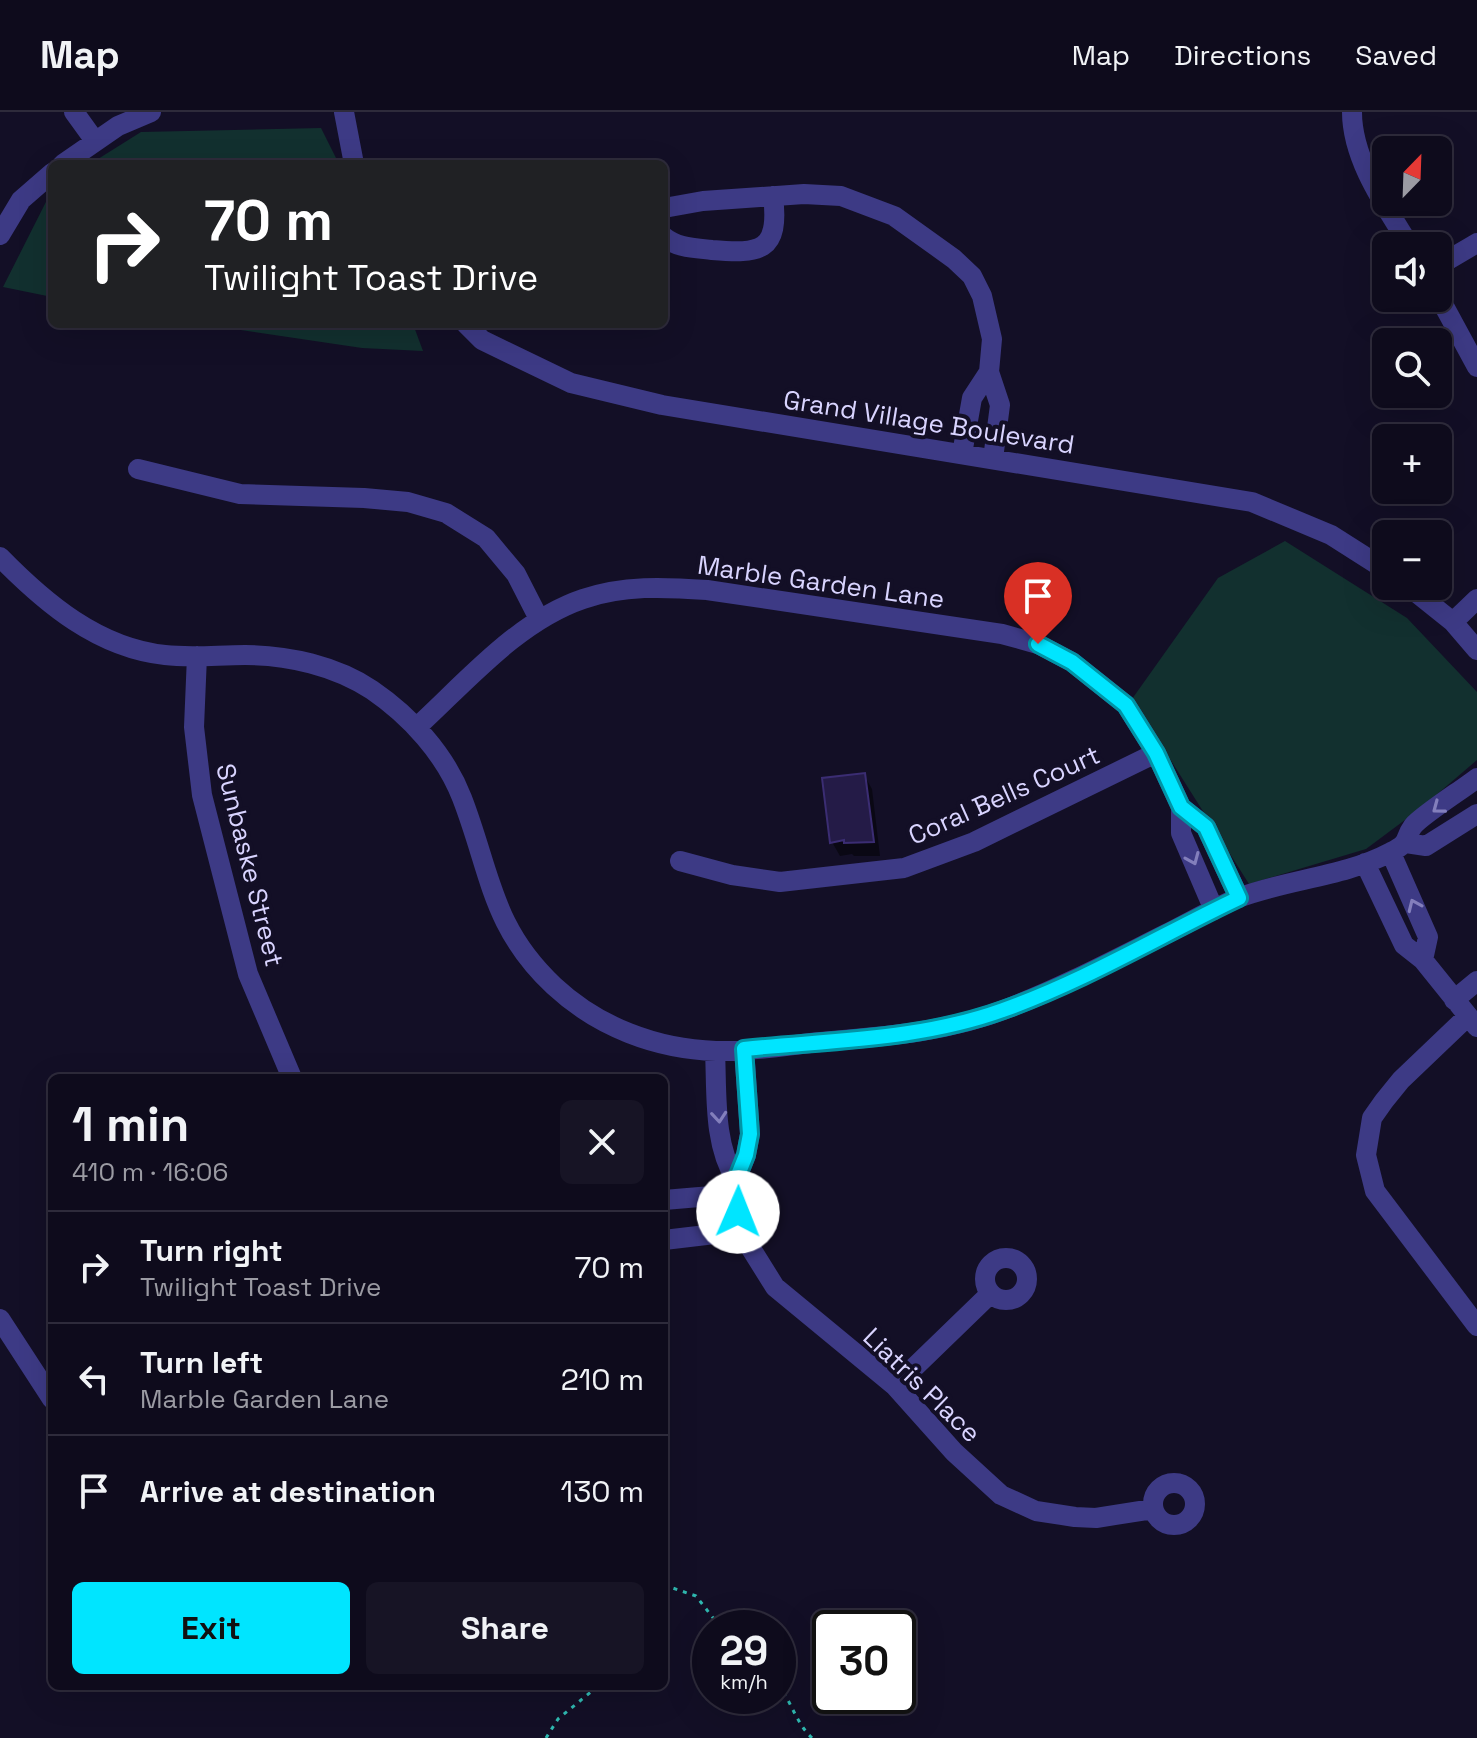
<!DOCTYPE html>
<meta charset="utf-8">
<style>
body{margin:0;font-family:"Space Grotesk",sans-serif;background:#171425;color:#f1f3f6;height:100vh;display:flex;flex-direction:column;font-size:30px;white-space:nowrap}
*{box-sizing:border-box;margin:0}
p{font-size:26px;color:#9b9ba3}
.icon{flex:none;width:44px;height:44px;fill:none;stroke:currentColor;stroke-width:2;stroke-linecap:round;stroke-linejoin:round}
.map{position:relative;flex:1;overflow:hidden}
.details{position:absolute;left:48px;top:962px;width:620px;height:616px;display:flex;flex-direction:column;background:#0e0b1c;border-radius:12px;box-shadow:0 8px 32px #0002,0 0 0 2px #2e2b3b}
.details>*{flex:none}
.top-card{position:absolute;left:48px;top:48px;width:620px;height:168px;border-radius:12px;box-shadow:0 8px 32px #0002,0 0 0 2px #2e2b3b;background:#202124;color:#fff;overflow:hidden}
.needle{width:52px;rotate:23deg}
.fabs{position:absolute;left:1372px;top:24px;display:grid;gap:16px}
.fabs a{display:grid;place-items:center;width:80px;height:80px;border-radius:12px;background:#0e0b1c;box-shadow:0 8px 32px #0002,0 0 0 2px #2e2b3b;font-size:40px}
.speed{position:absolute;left:692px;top:1498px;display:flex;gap:16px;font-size:40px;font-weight:700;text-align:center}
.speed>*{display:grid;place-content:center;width:104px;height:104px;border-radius:50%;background:#0e0b1c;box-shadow:0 8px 32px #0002,0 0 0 2px #2e2b3b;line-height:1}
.speed small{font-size:20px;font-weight:400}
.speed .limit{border:4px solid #111;border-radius:12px;background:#fff;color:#111}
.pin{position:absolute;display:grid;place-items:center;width:68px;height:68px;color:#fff;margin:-82px -34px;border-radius:50% 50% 50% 0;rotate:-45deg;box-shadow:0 0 8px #0007}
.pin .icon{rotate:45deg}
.me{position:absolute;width:88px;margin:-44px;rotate:1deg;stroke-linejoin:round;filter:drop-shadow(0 0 6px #0008)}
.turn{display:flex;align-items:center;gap:28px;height:168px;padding:0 24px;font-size:36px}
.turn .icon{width:104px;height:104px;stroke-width:2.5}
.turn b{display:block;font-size:56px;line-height:68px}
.round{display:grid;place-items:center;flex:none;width:84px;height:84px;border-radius:12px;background:#171425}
.headline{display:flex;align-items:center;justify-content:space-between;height:136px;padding:0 24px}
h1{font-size:48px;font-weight:800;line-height:60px}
.action{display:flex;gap:16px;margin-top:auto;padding:16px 24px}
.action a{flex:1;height:92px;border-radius:12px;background:#00e5ff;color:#111;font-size:32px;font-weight:800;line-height:92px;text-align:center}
.action a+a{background:#171425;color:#f1f3f6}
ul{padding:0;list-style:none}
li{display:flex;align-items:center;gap:24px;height:112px;padding:0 24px;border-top:2px solid #2e2b3b}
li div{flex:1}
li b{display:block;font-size:30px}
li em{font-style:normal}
header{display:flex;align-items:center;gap:48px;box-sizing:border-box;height:112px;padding:0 40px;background:#0e0b1c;border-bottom:2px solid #2e2b3b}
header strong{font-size:38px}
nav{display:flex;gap:44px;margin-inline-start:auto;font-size:28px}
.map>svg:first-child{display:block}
</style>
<header>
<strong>Map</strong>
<nav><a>Map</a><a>Directions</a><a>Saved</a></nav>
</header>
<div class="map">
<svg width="1477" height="1626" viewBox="0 0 1477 1626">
<rect width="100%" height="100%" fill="#130f26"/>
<!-- green -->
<path fill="#12302f" d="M 321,16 L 339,52 L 90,52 L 141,20 Z
M 52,78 L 52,185 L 3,175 Z
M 200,212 L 413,212 L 423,239 L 362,236 Z
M 1285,429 L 1407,506 L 1477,580 L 1477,648 L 1421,696 L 1366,737 L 1249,772 L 1132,587 L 1218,466 Z"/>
<!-- shadow -->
<path fill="#0007" d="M 864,663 L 872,677 L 880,744 L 854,744 L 852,742 L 840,744 L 832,730 Z"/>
<!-- building -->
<path fill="#241b47" stroke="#3b2d73" stroke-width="2" d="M 865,661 L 874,730 L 844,731 L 844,728 L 830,731 L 822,666 Z"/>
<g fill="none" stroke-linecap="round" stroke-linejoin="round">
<!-- path -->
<path stroke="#2fb8b0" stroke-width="3" stroke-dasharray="4 6" stroke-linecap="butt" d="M 664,1473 L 696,1484 L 721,1516
M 778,1572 C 791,1589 796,1611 812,1626
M 546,1626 L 558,1607 L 592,1579 L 591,1574"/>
<!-- minor -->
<path stroke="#3d3a85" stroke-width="20" d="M 74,0 L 95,29
M 344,0 L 354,52
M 1352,0 C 1352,48 1386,95 1410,134
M 63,52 L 118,14 L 151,0
M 664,96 L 703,89 L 804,82 L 841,84 L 894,104 L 954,147 L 972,164 L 982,184 L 992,227 L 989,260 L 1000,293 L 993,347
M 0,123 L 21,88 L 52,61
M 664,125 C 677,136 695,136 712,138 C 760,142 780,140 773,84
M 1438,154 L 1477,131
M 1438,183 L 1477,255
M 466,212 L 482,228 L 571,271 L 662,293 L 1252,390 L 1331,423 L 1386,458
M 962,342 L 972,286 L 989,260
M 138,357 L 240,382 L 364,386 L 408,390 L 446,401 L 486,426 L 516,462 L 539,507
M 0,445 C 45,491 98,536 165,543 C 191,546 218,543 245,543 C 288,543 336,554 372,578 C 410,604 445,642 462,686 C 491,761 491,815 554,874 C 598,915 656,937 716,939 C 754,940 794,932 831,929 C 890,924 950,919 1006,897 C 1061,876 1114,848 1166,822 C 1190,810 1214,796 1238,786 C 1288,767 1344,765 1391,740 C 1411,730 1403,728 1413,714 C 1422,703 1463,677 1477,666
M 1408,474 L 1453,510 L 1477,538
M 1453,510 L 1477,487
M 197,544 L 194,615 L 202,683 L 248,862 L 292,966
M 417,615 C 467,569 518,509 583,487 C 623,473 665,475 707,478 L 1002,522 L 1038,532 L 1072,550 L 1126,593 L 1156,641 L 1181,695 L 1181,721 L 1214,798
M 1181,695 L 1206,715 L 1239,786
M 1406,731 L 1426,734 L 1477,702
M 1391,741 L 1428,825 L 1423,848
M 680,749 L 732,763 L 780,770 L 904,756 L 974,730 L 1156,641
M 1365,751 L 1404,833 L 1423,848 L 1477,915
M 1454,888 L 1477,869
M 1468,904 L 1401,968 L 1384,989 L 1372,1006 L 1366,1043 L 1375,1079 L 1477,1214
M 744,937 L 750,1022 L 746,1043 L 736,1068 L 735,1082 L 740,1119 L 775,1175 L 895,1274 L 954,1340 L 1001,1383 L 1036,1399 L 1075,1405 L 1096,1406 L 1153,1397
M 715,939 C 717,981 713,1032 736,1068
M 664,1088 L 735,1082
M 664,1128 L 740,1119
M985 1167a21 21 0 1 1 42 0a21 21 0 1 1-42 0Z
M 0,1207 L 52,1287
M 895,1274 L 990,1182
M1153 1392a21 21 0 1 1 42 0a21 21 0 1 1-42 0Z"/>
</g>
<!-- one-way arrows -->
<defs><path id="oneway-chevron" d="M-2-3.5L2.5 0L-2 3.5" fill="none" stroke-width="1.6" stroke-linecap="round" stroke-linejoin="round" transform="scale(2)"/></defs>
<g stroke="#837fbc">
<use href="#oneway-chevron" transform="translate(1438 696) rotate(143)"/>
<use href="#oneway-chevron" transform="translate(1193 747) rotate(67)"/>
<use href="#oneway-chevron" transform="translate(1414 793) rotate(-114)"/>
<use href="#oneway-chevron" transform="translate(719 1005) rotate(85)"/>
</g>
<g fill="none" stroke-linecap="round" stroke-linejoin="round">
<!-- route casing -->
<g stroke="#0095a6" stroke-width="20">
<path id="route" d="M 738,1100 L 736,1068 L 746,1043 L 750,1022 L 744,937 C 831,928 920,928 1003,898 C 1085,869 1161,823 1239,786 L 1206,715 L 1181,695 L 1156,641 L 1126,593 L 1072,550 L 1038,532"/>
</g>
<!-- route -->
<use href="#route" stroke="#00e5ff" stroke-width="14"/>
</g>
<g text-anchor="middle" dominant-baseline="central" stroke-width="8" stroke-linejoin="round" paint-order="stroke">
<!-- street labels -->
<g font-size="26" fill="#d9d4ff" stroke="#130f26">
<text transform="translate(929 310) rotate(9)">Grand Village Boulevard</text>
<text transform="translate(821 470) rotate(8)">Marble Garden Lane</text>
<text transform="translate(1004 683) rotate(-24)">Coral Bells Court</text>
<text transform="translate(250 753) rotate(76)">Sunbaske Street</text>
<text transform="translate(922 1273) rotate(44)">Liatris Place</text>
</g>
</g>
</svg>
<div class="fabs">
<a><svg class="needle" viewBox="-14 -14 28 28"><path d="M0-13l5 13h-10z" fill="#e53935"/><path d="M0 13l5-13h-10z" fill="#9b9ba3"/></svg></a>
<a><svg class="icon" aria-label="sound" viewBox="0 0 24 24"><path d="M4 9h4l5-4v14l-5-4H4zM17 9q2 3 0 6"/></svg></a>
<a><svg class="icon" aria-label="search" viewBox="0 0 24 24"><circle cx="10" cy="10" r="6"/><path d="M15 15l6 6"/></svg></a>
<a>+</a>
<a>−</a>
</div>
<div class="speed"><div>29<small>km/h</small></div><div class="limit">30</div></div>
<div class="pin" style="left:1038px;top:532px;background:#d93025"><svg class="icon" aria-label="arrive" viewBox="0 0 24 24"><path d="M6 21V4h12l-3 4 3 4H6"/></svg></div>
<svg class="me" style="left:738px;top:1100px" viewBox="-20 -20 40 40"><circle r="19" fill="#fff"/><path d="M0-13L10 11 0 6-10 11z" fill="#00e5ff"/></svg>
<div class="top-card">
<div class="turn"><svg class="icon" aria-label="right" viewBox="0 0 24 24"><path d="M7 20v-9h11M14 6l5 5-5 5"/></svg><div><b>70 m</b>Twilight Toast Drive</div></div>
</div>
<section class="details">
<div class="headline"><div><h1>1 min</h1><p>410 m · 16:06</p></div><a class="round"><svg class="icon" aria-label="close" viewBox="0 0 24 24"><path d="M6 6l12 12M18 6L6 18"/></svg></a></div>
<ul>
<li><svg class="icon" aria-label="right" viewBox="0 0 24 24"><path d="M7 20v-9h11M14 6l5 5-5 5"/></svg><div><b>Turn right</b><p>Twilight Toast Drive</p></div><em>70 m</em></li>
<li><svg class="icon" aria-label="left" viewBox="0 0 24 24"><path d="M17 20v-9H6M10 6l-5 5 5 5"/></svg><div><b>Turn left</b><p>Marble Garden Lane</p></div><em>210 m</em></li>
<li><svg class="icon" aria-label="arrive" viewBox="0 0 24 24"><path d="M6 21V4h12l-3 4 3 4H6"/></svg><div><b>Arrive at destination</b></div><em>130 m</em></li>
</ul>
<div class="action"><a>Exit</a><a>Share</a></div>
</section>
</div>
